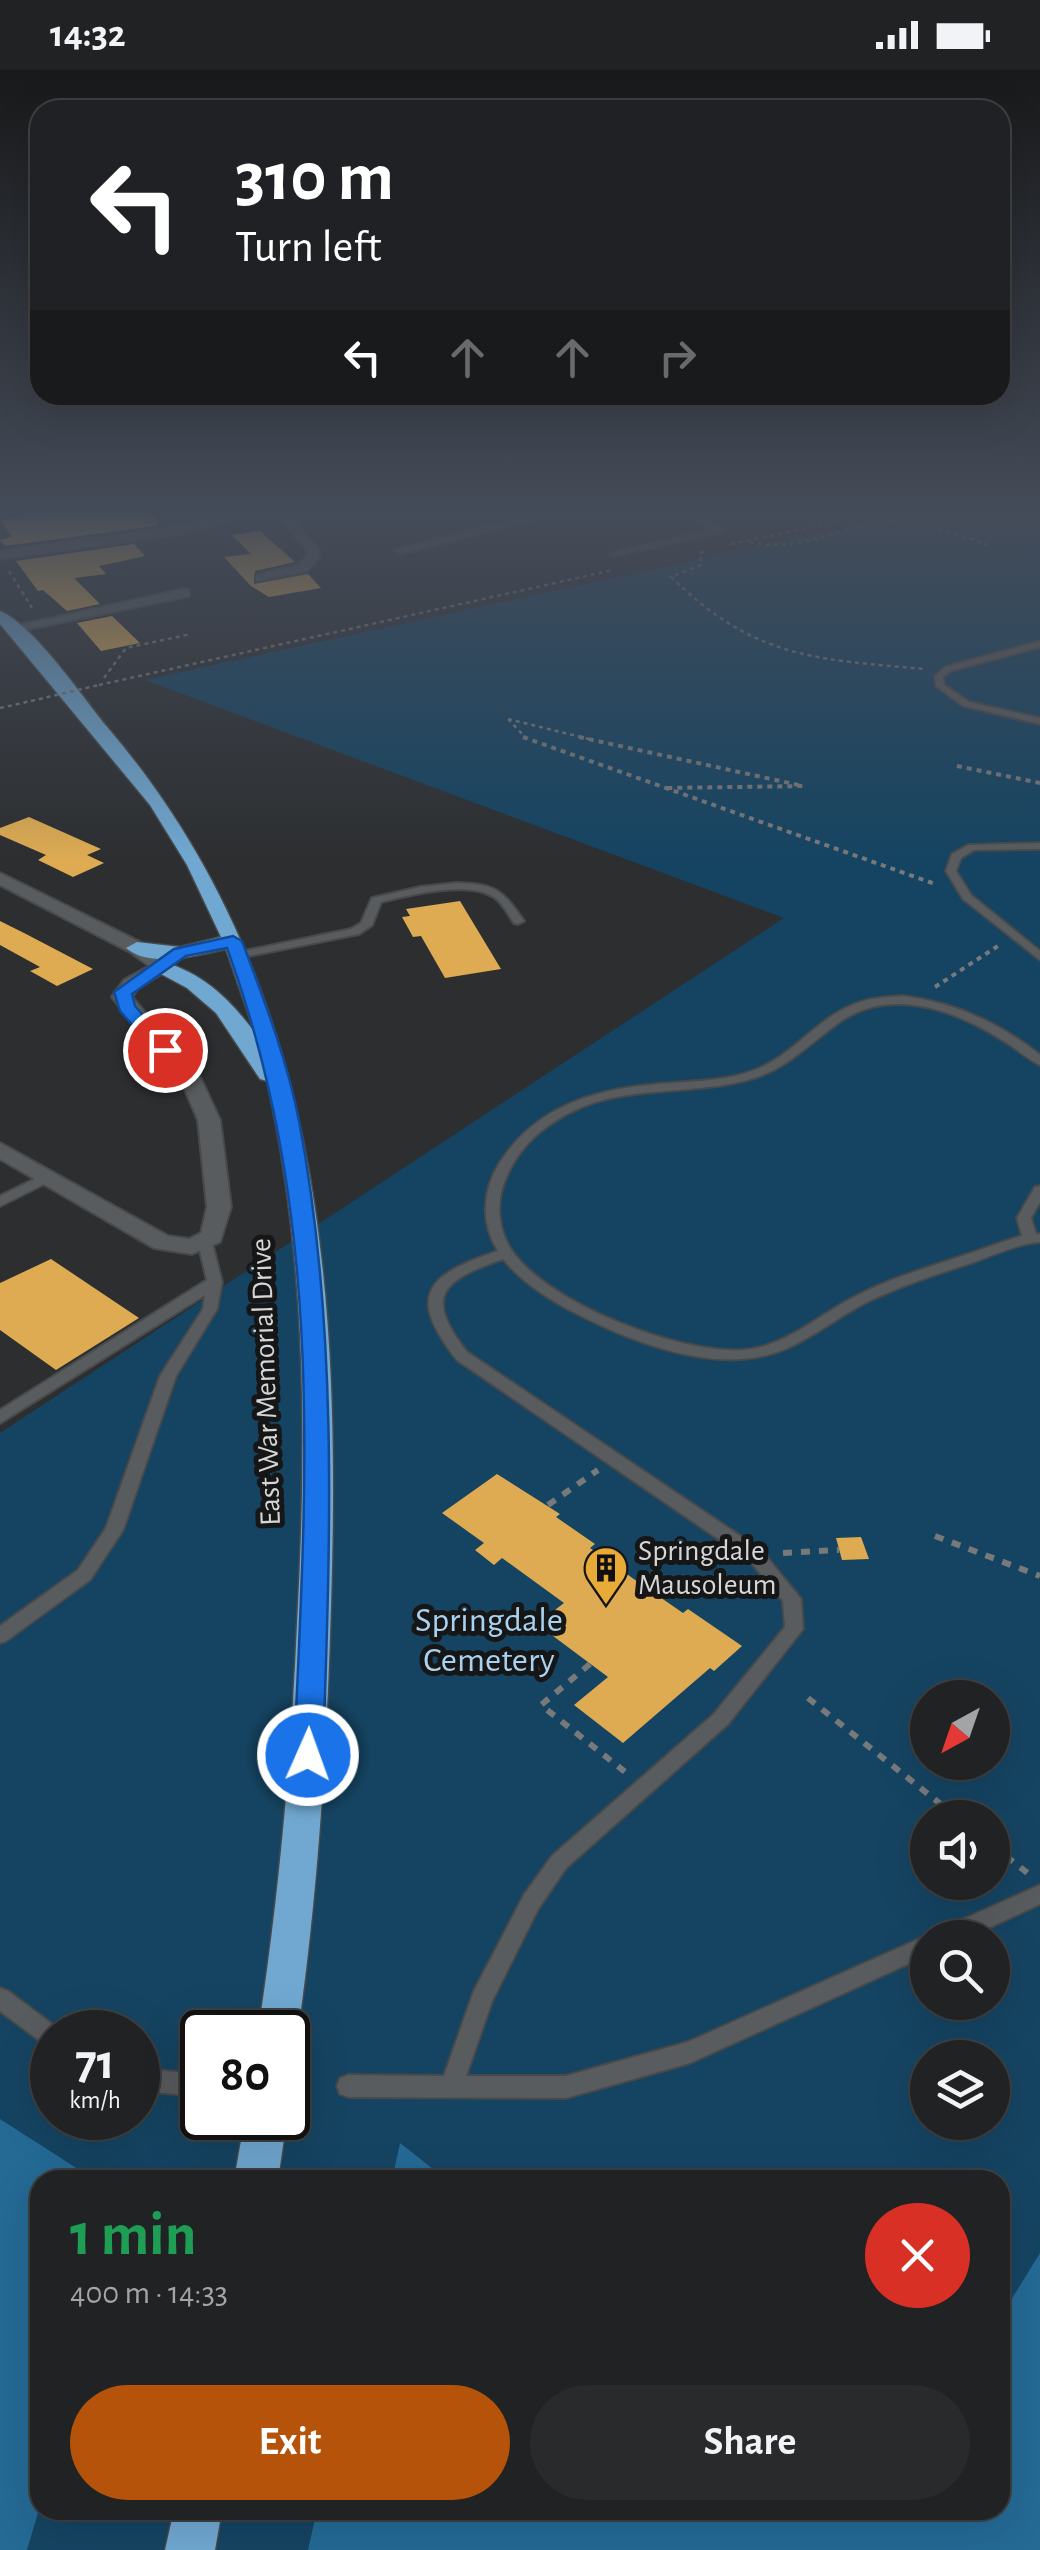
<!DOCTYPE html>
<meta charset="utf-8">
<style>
body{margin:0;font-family:"Alegreya Sans",sans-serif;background:#292a2c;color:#f1f3f6;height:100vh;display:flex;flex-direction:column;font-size:38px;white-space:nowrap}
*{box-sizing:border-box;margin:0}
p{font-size:32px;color:#a2a4a6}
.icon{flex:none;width:55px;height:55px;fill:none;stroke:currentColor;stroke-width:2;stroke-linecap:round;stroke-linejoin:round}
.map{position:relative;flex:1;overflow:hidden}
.details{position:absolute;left:30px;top:2100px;width:980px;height:350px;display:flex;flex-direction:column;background:#212224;border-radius:30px;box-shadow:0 10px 40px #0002,0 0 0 2px #3e3f41}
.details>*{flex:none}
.top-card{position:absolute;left:30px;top:30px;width:980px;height:305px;border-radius:30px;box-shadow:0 10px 40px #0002,0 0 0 2px #3e3f41;background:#202124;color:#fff;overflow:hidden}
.needle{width:65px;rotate:220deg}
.buttons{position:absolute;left:910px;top:1610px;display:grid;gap:20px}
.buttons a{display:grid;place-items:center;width:100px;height:100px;border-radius:50%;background:#212224;box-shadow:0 10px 40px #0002,0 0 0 2px #3e3f41;font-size:50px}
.speed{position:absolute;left:30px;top:1940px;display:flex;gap:20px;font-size:50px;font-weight:700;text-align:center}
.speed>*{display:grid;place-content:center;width:130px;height:130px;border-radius:50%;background:#212224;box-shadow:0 10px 40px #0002,0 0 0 2px #3e3f41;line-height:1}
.speed small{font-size:25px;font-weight:400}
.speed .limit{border:5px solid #111;border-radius:15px;background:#fff;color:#111}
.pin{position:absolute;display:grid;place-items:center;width:85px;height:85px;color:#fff;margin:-42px;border:5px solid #fff;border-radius:50%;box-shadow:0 2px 10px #0007}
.me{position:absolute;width:110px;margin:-55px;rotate:2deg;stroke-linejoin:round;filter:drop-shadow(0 0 8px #0008)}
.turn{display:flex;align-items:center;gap:35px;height:210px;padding:0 40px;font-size:45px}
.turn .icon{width:130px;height:130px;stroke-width:2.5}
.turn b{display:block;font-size:70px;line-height:85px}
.lanes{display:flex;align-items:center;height:95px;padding:0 40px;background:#0003;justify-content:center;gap:50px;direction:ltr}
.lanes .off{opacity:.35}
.round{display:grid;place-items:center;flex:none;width:105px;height:105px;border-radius:52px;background:#292a2c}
.summary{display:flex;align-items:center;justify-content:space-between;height:170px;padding:0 40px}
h1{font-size:60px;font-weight:700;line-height:75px;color:#1e9e55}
.cta{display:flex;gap:20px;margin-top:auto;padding:20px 40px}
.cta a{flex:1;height:115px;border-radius:60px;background:#b45309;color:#fff;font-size:40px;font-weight:700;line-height:115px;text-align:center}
.cta a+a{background:#292a2c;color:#f1f3f6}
.status{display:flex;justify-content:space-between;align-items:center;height:70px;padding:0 50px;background:#212224;direction:ltr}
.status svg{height:28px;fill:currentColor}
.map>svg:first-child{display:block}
</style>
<div class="status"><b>14:32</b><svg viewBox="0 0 49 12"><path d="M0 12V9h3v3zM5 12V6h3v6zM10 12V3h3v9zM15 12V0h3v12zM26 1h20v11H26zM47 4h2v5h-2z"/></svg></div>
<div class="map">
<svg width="1040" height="2480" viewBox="0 0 1040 2480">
<rect width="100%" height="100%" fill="#2c2e30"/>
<!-- green -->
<path fill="#154462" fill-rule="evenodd" d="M 907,444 L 1040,444 L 1040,2480 L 0,2480 L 0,1363 L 784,848 L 145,610 ZM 928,1628 L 992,1628 L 992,1692 L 928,1692 ZM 928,1748 L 992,1748 L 992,1812 L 928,1812 ZM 928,1868 L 992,1868 L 992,1932 L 928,1932 ZM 52,1962 L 138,1962 L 138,2048 L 52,2048 ZM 202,1962 L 288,1962 L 288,2048 L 202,2048 ZM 928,1988 L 992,1988 L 992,2052 L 928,2052 ZM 40,2110 L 1000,2110 L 1000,2440 L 40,2440 Z"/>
<!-- forest -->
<path fill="#246a95" d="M 0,2049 L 95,2110 L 40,2110 L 40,2436 L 27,2480 L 0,2480 Z
M 400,2073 L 447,2110 L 392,2110 Z
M 1040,2183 L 1040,2480 L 308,2480 L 317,2440 L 1000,2440 L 1000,2248 Z"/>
<!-- building -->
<path fill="#deab52" d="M 44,444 L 156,444 L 157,456 L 5,476 L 0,470 L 12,467 L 1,450 Z
M 260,461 L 295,492 L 255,501 L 254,514 L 308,504 L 321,518 L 269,527 L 251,516 L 224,487 L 251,484 L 232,465 Z
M 134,474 L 145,486 L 99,496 L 106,504 L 74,508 L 100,534 L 67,541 L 43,520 L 38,521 L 16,491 Z
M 112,546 L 140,573 L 101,581 L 77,553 Z
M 29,747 L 101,779 L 87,785 L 104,793 L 73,807 L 38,790 L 46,785 L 0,765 L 0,758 Z
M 460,831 L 501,899 L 445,908 L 421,866 L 413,867 L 402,847 L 410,846 L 406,839 Z
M 0,851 L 26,864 L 93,899 L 57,916 L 30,901 L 40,897 L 0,875 Z
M 51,1189 L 139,1248 L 56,1300 L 0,1260 L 0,1213 Z
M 497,1404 L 560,1444 L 556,1447 L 595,1474 L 590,1478 L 638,1512 L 683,1543 L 688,1539 L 742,1576 L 714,1601 L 710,1598 L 623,1673 L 574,1635 L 608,1607 L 537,1554 L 564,1533 L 502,1488 L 494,1495 L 475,1480 L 484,1473 L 442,1443 Z
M 861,1467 L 869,1489 L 842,1490 L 836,1468 Z"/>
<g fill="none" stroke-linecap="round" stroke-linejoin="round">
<!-- service casing -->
<g stroke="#47494a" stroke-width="4">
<path id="service" d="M 719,458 L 722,462 L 613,486 L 609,484 Z
M 1040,571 L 1040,577 L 951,601 L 943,607 L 944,615 L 969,632 L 1040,648 L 1040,654 L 963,636 L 936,616 L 935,606 L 945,597 Z
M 1040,773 L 1040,779 L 974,780 L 961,788 L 956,801 L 971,825 L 1040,881 L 1040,890 L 963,829 L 946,801 L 952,784 L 968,775 Z
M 456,813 C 495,814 502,819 524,851 L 518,854 L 514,853 C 508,845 503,833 494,827 C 468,810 409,825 381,832 L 372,855 L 359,864 L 239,888 L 233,885 L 239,882 L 351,859 L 361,853 L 372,828 L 420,817 Z
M 903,926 C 953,932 1000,953 1040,985 L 1040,995 C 1027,989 1015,977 1002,970 C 955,940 890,916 840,952 C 810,973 787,999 751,1009 C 685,1028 614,1011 554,1052 C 530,1067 512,1089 503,1116 C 496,1137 499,1162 512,1181 C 549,1234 679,1284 743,1280 C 786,1277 821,1243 858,1225 C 892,1208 929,1197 965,1185 C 984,1179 1003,1171 1022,1166 L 1017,1148 L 1035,1117 L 1040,1116 L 1040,1132 L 1031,1148 L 1036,1164 L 1040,1164 L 1040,1172 C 1017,1174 996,1184 974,1192 C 938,1204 902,1215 867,1232 C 840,1246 816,1265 788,1278 C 733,1302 670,1284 618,1263 C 577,1245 532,1224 503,1189 C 442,1210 423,1226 467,1282 L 761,1480 L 801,1529 L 803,1559 L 728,1654 L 566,1798 L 538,1839 L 492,1931 L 466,2006 L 566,2006 L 688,1972 L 928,1865 L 934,1868 L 928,1868 L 928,1885 L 690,1993 L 566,2028 L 348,2027 L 340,2024 L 337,2016 L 340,2008 L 348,2005 L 444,2006 L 474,1921 L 524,1825 L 552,1786 L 714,1644 L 785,1557 L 783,1531 L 749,1490 L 457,1290 C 406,1225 426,1205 498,1181 C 481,1154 482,1122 499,1094 C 538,1032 603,1017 672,1013 C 699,1011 729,1010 755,1000 C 792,986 815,951 850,936 C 867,928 885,927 903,926 Z
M 47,1103 L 54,1107 L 52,1110 L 0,1136 L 0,1126 Z
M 205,1169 L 212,1173 L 222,1212 L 217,1239 L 176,1306 L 123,1460 L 90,1510 L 6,1571 L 0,1573 L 0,1556 L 78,1500 L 106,1458 L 160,1306 L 203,1239 L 205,1225 L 0,1353 L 0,1340 L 207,1210 L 198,1173 Z
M 1040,1815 L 1040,1834 L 967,1868 L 934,1868 L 937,1861 Z
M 0,1918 L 8,1921 L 60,1960 L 61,1962 L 52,1962 L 52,1977 L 44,1974 L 0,1941 Z
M 138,1999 L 188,2003 L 196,2006 L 199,2014 L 196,2022 L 188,2025 L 138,2021 Z"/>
</g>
<!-- minor casing -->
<g stroke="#47494a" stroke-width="4">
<path id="minor" d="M 232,444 L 252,444 L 181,464 L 0,489 L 0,481 L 181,456 Z
M 277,444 L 289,444 L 319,481 L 319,488 L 305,502 L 256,511 L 256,505 L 296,496 L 307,487 L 307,481 Z
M 536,444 L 557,444 L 400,484 L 394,480 Z
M 687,444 L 701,444 L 725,460 L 715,463 Z
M 184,519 L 189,520 L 189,526 L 14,562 L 7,558 Z
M 159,891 L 169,897 L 166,901 L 138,918 L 132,927 L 201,1009 L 220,1050 L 231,1137 L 220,1172 L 192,1184 L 154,1178 L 0,1089 L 0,1073 L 168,1166 L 189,1169 L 201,1163 L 207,1137 L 198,1050 L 183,1015 L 112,927 L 124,910 Z"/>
</g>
<!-- tertiary casing -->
<g stroke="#47494a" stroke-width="4">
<path id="tertiary" d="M 0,803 L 144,874 L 169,897 L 159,903 L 130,882 L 0,815 Z"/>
</g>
<!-- trunk casing -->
<g stroke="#47494a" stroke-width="3">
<path id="trunk" d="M 0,541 C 34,555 83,628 108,658 C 322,909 341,1221 331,1536 C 327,1679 318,1821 298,1962 L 288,1977 L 288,1962 L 258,1962 C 279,1827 291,1691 297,1554 C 307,1371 307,1190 267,1011 L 260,1009 L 216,943 L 187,918 L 148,897 L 159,891 C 201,901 230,929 255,963 L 226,879 C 197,885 151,899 126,878 L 137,872 L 180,877 L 221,867 L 187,795 L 150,735 L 0,554 Z
M 245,2048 L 287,2048 L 278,2110 L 234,2110 Z
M 174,2440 L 222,2440 L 215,2480 L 165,2480 Z"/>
</g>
<!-- path-far2 -->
<path stroke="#78797b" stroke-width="2.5" stroke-dasharray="4 4" stroke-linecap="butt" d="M 750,472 C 800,484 845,453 894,452 C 928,452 961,466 992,476
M 731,474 L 873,444 L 891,452
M 704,482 L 700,483 L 701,495 L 671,507 C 755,589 815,589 924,599
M 9,501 L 32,538
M 104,608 L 126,578 L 191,564
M 99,615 L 613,500
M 0,638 L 31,631
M 508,649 L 527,669
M 508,649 L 589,669"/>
<!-- path-far1 -->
<path stroke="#78797b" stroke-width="4" stroke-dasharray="5 5" stroke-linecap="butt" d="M 523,667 L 935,814
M 579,667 L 803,716 L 666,718
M 957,696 L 1040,713
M 935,917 L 1001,874"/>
<!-- path -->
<path stroke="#78797b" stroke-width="6" stroke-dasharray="9 9" stroke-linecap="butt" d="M 548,1435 L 598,1400
M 935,1466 L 1040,1506
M 783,1483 L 839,1480
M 638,1512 L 693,1469
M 590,1594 L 541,1635 L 629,1705
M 808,1628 L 958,1748
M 992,1775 L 1030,1805"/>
<!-- service -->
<use href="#service" fill="#595c5e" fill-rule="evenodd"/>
<!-- minor -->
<use href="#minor" fill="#595c5e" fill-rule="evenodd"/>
<!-- tertiary -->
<use href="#tertiary" fill="#595c5e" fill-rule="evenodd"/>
<!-- trunk -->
<use href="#trunk" fill="#70a8d1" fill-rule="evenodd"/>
<!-- path-bridge -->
<path stroke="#78797b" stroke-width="2.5" stroke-dasharray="4 4" stroke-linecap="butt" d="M 31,631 L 99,615"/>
</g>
<!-- sky -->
<linearGradient id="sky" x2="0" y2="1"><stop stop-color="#18191a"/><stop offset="0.56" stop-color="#454c59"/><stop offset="1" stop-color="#454c59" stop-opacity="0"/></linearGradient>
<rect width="1040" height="791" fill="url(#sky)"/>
<!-- route -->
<path fill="#1a73e8" stroke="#114b97" stroke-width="2.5" d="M 233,866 L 242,871 C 264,930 287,989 299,1051 C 339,1261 330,1473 323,1685 L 319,1693 L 308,1697 L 298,1693 L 294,1685 C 307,1405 325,1146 227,878 L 186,886 L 132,924 L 135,936 L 174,980 L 171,984 L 158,984 L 120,941 L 114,922 L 174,879 Z"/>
<!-- icons -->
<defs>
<g id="building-pin" transform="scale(2.25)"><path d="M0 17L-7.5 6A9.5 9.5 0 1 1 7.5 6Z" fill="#e8ab37" stroke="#161617"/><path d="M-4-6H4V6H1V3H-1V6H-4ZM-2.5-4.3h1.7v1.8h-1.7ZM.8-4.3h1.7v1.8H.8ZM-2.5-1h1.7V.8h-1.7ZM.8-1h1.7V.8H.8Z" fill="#111"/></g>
</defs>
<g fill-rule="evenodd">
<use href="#building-pin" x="606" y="1498"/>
</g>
<g text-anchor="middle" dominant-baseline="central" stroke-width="10" stroke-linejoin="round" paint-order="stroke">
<!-- street labels -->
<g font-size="30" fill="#d5d6d7" stroke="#161617">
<text transform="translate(266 1312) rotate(-92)">East War Memorial Drive</text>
</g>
<!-- poi labels -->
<g font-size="30" fill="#d5d6d7" stroke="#161617" text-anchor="start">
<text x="638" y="1481">Springdale<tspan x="638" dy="34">Mausoleum</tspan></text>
</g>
<!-- near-park labels -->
<g font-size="35" fill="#a9d2f0" stroke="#161617">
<text x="489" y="1550">Springdale<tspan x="489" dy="40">Cemetery</tspan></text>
</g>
</g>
</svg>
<div class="buttons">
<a><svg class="needle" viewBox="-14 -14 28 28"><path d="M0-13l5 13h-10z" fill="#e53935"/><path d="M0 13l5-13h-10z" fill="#a2a4a6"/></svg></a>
<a><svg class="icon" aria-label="sound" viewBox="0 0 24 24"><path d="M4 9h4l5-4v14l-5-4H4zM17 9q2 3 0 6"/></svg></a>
<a><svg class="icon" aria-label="search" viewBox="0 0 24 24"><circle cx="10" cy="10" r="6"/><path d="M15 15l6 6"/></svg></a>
<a><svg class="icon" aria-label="layers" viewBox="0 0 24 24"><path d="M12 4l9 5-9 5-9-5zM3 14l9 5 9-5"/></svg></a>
</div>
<div class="speed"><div>71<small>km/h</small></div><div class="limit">80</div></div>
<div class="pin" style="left:165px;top:980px;background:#d93025"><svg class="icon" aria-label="arrive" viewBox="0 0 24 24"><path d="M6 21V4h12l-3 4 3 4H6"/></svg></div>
<svg class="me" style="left:308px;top:1685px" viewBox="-20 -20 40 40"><circle r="17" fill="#1a73e8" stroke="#fff" stroke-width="3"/><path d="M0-11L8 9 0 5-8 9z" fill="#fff"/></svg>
<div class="top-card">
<div class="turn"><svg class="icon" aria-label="left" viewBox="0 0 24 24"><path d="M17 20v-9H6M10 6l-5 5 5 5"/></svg><div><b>310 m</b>Turn left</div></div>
<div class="lanes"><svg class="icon" aria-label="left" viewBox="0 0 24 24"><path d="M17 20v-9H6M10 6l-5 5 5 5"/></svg><svg class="icon off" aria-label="ahead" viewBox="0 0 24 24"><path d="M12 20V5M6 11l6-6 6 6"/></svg><svg class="icon off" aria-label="ahead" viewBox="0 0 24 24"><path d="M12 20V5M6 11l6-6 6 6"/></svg><svg class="icon off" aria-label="right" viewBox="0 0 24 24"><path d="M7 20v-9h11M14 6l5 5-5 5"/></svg></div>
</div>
<section class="details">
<div class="summary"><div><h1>1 min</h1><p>400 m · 14:33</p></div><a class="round" style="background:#d93025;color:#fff"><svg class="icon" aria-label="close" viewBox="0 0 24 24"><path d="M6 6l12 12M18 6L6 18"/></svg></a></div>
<div class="cta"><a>Exit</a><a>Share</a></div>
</section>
</div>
